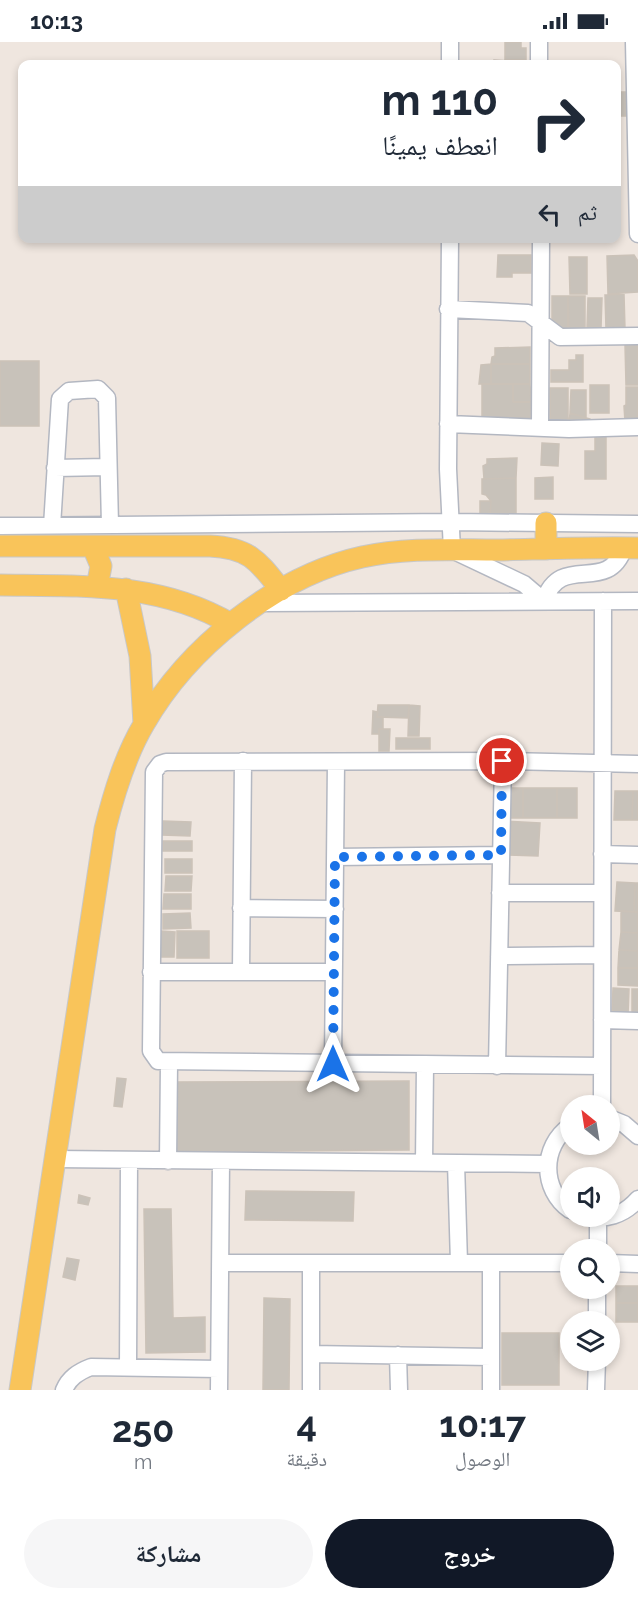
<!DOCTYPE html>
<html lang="ar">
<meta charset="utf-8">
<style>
body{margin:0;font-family:Raleway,"Noto Naskh Arabic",sans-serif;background:#f6f6f7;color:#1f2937;direction:rtl;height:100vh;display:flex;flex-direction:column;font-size:22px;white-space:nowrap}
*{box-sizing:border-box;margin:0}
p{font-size:20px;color:#747a83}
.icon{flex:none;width:33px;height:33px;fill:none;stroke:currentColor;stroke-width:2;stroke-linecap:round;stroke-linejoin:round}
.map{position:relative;height:1348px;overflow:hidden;direction:ltr}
.details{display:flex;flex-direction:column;background:#fff;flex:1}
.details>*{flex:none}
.guide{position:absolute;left:18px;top:18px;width:603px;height:183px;border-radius:12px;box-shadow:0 3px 9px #0003;direction:rtl;background:#fff;color:#1f2937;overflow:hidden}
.needle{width:39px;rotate:330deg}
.tools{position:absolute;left:560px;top:1053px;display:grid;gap:12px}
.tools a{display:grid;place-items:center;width:60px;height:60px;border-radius:50%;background:#fff;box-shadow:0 3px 9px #0003;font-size:30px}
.pin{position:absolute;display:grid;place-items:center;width:51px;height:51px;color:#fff;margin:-26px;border:3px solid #fff;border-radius:50%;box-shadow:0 2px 6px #0007}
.me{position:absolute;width:66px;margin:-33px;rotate:0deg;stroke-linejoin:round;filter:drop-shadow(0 0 4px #0008)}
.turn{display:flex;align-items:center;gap:21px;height:126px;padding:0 24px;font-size:27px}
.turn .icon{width:78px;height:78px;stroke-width:2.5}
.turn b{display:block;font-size:42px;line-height:51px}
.then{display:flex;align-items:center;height:57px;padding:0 24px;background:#0003;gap:12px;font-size:22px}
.eta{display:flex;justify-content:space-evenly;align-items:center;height:102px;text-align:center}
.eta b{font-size:36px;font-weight:700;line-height:42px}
.button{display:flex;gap:12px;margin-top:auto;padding:12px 24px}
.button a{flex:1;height:69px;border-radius:36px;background:#111827;color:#fff;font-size:24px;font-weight:700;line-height:69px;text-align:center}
.button a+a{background:#f6f6f7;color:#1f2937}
.status{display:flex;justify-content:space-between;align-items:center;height:42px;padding:0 30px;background:#fff;direction:ltr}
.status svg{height:16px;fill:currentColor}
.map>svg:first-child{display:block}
</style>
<div class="status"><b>10:13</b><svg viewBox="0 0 49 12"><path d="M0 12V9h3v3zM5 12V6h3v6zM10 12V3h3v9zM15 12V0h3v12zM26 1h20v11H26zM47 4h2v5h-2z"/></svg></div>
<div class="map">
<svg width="638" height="1348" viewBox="0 0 638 1348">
<rect width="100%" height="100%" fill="#efe6df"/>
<!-- building -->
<path fill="#c8c2ba" stroke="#cbc2b8" stroke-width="1.5" d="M 505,0 L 521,0 L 521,6 L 526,6 L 526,18 L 505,18 Z
M 494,18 L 512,19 L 512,22 L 494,22 Z
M 616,50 L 626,50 L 627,74 L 616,74 Z
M 498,213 L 531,213 L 531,231 L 512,231 L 512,235 L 497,235 Z
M 634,213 L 638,219 L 638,250 L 608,252 L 607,214 Z
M 569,215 L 587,215 L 587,252 L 570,252 Z
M 624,252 L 625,287 L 606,287 L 605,253 Z
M 552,254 L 568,254 L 569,291 L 552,285 Z
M 568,254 L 585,254 L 585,288 L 568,288 Z
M 588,256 L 602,256 L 601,286 L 587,286 Z
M 625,303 L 638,303 L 638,343 L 626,343 Z
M 530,305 L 530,322 L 491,322 L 492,315 L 495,314 L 495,306 Z
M 576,313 L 583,313 L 583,340 L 551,340 L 551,328 L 569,328 L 569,318 L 576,318 Z
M 0,319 L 39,319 L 39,384 L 0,384 Z
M 491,322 L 491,342 L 479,342 L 481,323 Z
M 491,322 L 530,322 L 530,342 L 491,342 Z
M 482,342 L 513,342 L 513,360 L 531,360 L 531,380 L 482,380 Z
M 513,342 L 530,342 L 531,360 L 513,360 Z
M 590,343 L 609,343 L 609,371 L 590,371 Z
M 626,345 L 638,345 L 638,379 L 625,380 L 624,364 L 626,363 Z
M 550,346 L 568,346 L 568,381 L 550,381 Z
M 571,348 L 586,348 L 586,376 L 570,371 Z
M 570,371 L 590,377 L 589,386 L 569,383 Z
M 595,394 L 606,394 L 606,437 L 585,437 L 585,409 L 595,409 Z
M 542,401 L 559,402 L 558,424 L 541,423 Z
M 517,416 L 516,436 L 484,437 L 483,424 L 487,422 L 487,417 Z
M 553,435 L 553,457 L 535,457 L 535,436 Z
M 516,436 L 516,477 L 490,477 L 491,459 L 486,453 L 482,452 L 482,437 Z
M 480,459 L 491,459 L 490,477 L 480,477 Z
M 378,663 L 409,663 L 408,676 L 377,675 Z
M 409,663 L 420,664 L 419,694 L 408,694 Z
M 373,669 L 378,670 L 377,675 L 383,675 L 383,687 L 379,687 L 379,692 L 372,692 Z
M 379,687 L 390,687 L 389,709 L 379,709 Z
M 396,696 L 430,696 L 430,707 L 396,707 Z
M 505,746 L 523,746 L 523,776 L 505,776 Z
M 523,746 L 557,746 L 557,776 L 523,776 Z
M 557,746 L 577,746 L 577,776 L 557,776 Z
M 615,749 L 633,749 L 632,778 L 614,778 Z
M 633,749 L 638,749 L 638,778 L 632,778 Z
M 163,779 L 191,780 L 190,794 L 162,793 Z
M 505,779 L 540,781 L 538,814 L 504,813 Z
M 163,799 L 192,799 L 192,809 L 163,809 Z
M 165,817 L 192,817 L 192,831 L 165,831 Z
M 166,834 L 192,834 L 191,849 L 165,849 Z
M 617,840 L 635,841 L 634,870 L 615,869 Z
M 635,841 L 638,841 L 638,870 L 634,870 Z
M 164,852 L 191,852 L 191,867 L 163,867 Z
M 621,869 L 638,870 L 638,891 L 621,890 Z
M 190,871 L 191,886 L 163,887 L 163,872 Z
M 161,889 L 175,890 L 174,915 L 160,915 Z
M 177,889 L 209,889 L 209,916 L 177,916 Z
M 621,890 L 638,891 L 638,909 L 619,908 Z
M 619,908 L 638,909 L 638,926 L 618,926 Z
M 618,926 L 638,926 L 638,944 L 618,943 Z
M 613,946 L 629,947 L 628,973 L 612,972 Z
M 632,947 L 638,947 L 638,971 L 632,971 Z
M 117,1036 L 126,1037 L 122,1065 L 114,1064 Z
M 409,1039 L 409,1108 L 172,1110 L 172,1040 Z
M 246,1149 L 354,1150 L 353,1179 L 245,1178 Z
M 79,1153 L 90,1156 L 88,1163 L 78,1161 Z
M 144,1167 L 171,1167 L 173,1276 L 205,1275 L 205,1310 L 146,1311 Z
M 67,1216 L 79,1218 L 75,1238 L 63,1235 Z
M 616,1244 L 638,1244 L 638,1261 L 616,1261 Z
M 264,1256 L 290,1257 L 289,1348 L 263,1348 Z
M 616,1261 L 638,1261 L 638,1280 L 616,1280 Z
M 502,1291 L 559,1291 L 559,1343 L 502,1343 Z"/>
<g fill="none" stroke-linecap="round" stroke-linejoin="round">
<!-- minor casing -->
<g stroke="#b3b7c1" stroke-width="19">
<path id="minor" d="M 450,0 L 450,22
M 539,0 L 539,22
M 634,0 L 638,192
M 450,196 L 448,427 L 452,508 L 524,542 L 544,559 C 561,509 607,554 624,506
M 448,267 L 528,271 L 560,295 L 638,294
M 448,382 L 569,387 L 638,385
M 540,386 L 541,196
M 55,426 L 107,425
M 0,484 L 451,480 L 638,482
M 52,484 L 60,357 L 69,349 L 98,347 L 107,356 L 110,483
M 261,561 L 638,559
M 602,812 L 638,813
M 335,815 L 501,813
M 500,851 L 602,851
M 241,866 L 335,867
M 499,914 L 602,913
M 151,930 L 334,930
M 241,930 L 243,719
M 602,978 L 638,979
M 333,1022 L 336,720
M 497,1024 L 503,719
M 602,1024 L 158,1019 L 151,1009 L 154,730 L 160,722 L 166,720 L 503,719 L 638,722
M 602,1064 L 603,559
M 609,1076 L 624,1082 L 638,1094
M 570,1084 C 541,1104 541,1148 570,1168
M 55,1117 L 548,1122
M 168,1119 L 169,1021
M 424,1121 L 425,1023
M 456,1121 L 459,1221
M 584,1174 C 605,1179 624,1173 638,1157
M 598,1208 L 598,1177
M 220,1221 L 570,1221
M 311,1221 L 311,1348
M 609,1221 L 638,1222
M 597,1280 L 597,1246
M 311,1312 L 491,1315
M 398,1313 L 399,1348
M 128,1326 L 129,1118
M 64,1348 C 69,1336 78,1330 91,1325 L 219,1327
M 219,1348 L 221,1119
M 491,1348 L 491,1221
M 596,1348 L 597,1318"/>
</g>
<!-- major casing -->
<g stroke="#c8c8c8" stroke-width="23">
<path id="major" d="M 0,504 L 210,504 C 250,506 258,519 281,548
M 93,505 L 101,524 L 97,545
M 546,507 L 546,481
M 0,543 C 80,544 160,540 231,582
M 126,547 L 140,614 L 144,682
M 20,1348 L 105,787 C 114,751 125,714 144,682 C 187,606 276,534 362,515 C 406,505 453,508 497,508 C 544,507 591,505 638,506"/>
</g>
<!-- minor -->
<use href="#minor" stroke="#fff" stroke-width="16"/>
<!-- major -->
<use href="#major" stroke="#f9c45a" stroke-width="21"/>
</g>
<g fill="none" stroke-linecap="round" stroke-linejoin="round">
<!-- route -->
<path stroke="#1a73e8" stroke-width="10" stroke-dasharray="0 18" d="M 333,1022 L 335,815 L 501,813 L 502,719"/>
</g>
</svg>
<div class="tools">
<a><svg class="needle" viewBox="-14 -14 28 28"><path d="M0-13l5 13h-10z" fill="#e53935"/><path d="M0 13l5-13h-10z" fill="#747a83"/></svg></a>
<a><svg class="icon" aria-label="sound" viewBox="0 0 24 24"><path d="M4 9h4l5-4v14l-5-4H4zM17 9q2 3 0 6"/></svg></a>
<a><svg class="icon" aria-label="search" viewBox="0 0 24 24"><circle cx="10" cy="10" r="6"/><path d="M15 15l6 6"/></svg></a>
<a><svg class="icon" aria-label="layers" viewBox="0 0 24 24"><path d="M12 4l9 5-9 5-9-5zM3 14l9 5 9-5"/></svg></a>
</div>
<div class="pin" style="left:502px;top:719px;background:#d93025"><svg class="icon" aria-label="arrive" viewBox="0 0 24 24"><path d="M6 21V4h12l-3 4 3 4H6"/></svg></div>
<svg class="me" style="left:333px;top:1022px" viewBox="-20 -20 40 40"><path d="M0-17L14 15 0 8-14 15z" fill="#1a73e8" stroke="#fff" stroke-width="4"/></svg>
<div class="guide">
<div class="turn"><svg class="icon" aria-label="right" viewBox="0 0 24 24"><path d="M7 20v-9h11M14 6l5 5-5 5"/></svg><div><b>110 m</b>انعطف يمينًا</div></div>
<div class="then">ثم<svg class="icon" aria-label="left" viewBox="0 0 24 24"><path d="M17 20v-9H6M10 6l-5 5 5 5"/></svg></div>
</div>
</div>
<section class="details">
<div class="eta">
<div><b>10:17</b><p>الوصول</p></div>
<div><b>4</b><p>دقيقة</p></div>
<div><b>250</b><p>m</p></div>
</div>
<div class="button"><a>خروج</a><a>مشاركة</a></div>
</section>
